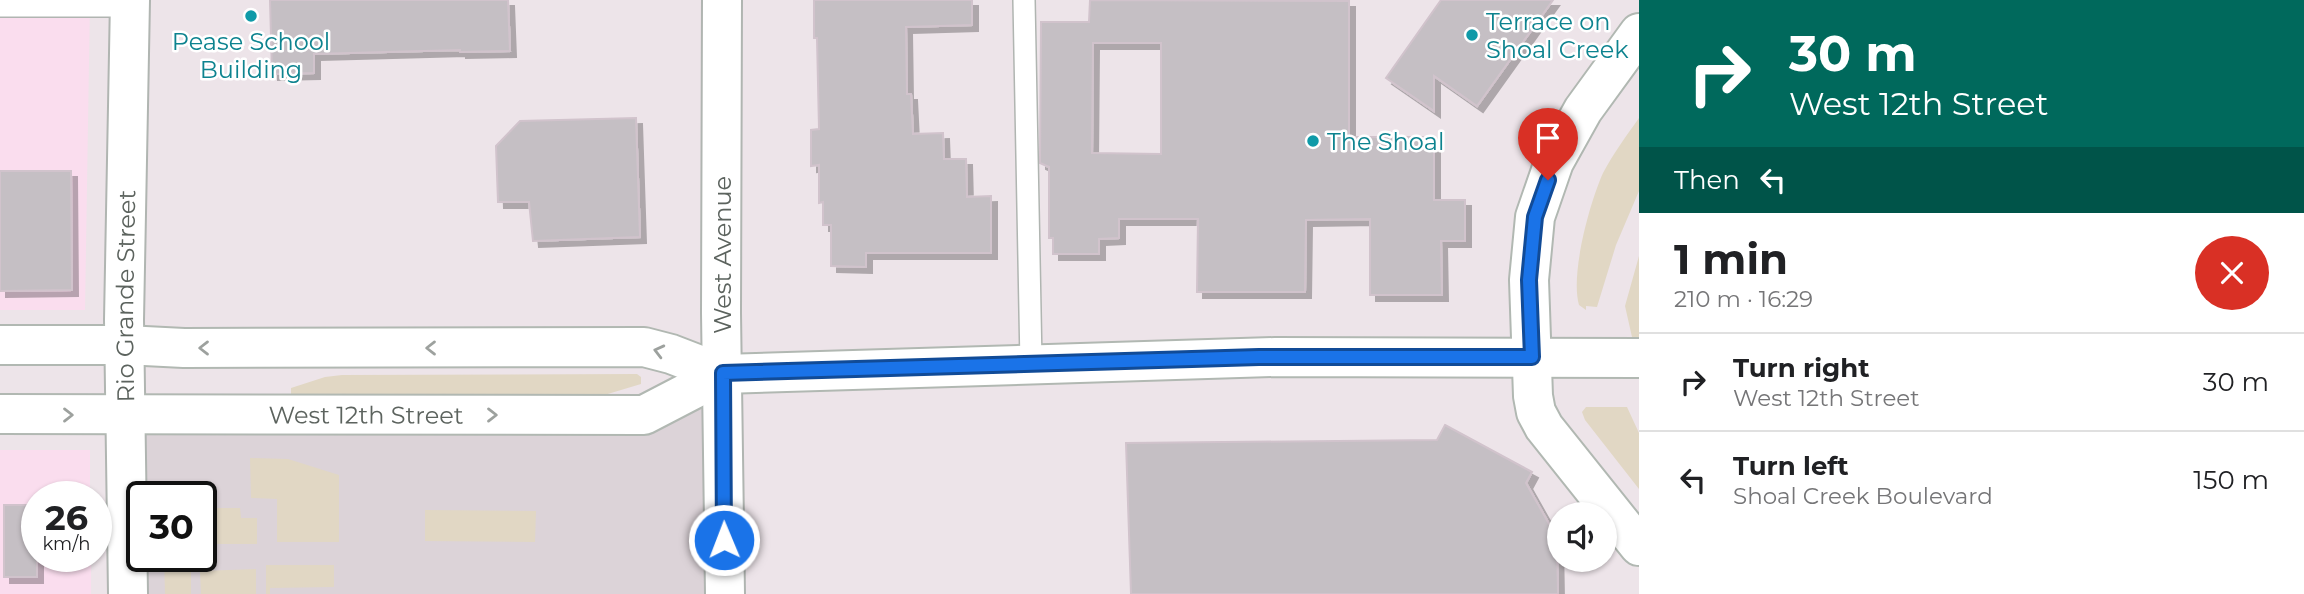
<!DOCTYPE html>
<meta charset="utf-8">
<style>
body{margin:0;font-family:Montserrat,sans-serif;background:#f6f6f6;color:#202124;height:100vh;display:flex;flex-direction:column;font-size:26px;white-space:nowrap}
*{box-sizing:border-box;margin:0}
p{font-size:23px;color:#757577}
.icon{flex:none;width:38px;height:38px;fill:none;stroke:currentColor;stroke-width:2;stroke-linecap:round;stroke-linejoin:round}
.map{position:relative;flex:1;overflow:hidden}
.panel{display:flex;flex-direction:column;background:#fff;width:665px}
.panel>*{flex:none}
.hud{background:#00695c;color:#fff;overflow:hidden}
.tools{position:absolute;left:1547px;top:502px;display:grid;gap:14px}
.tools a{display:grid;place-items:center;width:70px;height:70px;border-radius:50%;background:#fff;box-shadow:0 2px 5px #0004;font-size:35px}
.speed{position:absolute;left:21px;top:481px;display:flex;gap:14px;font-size:35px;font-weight:700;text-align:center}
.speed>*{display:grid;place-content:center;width:91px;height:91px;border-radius:50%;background:#fff;box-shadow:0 2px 5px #0004;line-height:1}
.speed small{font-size:18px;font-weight:400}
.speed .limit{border:4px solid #111;border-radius:10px;background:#fff;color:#111}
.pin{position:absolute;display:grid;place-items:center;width:60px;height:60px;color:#fff;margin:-72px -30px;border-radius:50% 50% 50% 0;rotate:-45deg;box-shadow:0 0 7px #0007}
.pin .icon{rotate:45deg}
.me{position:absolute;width:77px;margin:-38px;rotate:359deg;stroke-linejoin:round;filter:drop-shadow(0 0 5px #0008)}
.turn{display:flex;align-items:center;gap:24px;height:147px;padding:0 35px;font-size:32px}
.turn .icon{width:91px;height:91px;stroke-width:2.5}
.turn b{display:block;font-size:49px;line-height:60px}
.then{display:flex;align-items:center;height:66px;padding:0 35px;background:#0003;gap:14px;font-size:26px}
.round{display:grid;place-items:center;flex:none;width:74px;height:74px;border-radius:37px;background:#f6f6f6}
.summary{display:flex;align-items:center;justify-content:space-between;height:119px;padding:0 35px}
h1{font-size:42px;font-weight:700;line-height:52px}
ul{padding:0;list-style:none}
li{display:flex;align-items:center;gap:21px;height:98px;padding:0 35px;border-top:2px solid #e0e0e0}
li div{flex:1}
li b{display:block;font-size:26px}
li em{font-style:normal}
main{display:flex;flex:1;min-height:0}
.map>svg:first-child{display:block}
</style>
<main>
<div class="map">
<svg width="1639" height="594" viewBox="0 0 1639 594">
<defs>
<filter id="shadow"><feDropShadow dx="6" dy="6" stdDeviation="0" flood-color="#0004"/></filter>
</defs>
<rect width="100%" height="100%" fill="#ede4e9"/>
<!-- commercial -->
<path fill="#faddee" d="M 0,0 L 90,0 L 85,310 L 0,310 Z
M 0,450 L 90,450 L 90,497 L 37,497 L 37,556 L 91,557 L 91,594 L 0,594 Z"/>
<!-- education -->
<path fill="#dcd3d8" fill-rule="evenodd" d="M 723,374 L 725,594 L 128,594 L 126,415 L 644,415 ZM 142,497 L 201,497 L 201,556 L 142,556 Z"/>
<!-- green -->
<path fill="#e1d7c4" d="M 1639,118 L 1639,191 L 1616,245 L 1597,307 L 1586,306 L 1586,310 L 1579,305 C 1570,274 1590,202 1603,173 C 1613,154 1627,135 1639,118 Z
M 1639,256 L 1639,368 L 1625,306 Z
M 637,374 L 641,377 L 641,384 L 601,396 L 291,397 L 291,388 L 325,377 L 342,375 Z
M 1586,407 L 1627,407 L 1639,433 L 1639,489 L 1585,420 L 1582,412 Z
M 250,458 L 288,459 L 339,475 L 339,542 L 277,542 L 277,499 L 251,498 Z
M 201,508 L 240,508 L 241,518 L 257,518 L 257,544 L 201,544 Z
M 425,510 L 536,511 L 535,542 L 425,541 Z
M 164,557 L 191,557 L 191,594 L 165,594 Z
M 266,565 L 334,565 L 334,587 L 270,588 L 270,594 L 266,594 Z
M 256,569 L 256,594 L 201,594 L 200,571 Z"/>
<!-- building -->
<path fill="#c5bfc4" stroke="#d1c3cc" stroke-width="2" fill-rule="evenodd" filter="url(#shadow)" d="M 270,0 L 508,0 L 510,51 L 460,52 L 460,50 L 314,54 L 314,73 L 272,74 Z
M 814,0 L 972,0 L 972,25 L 906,27 L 907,94 L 911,94 L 913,134 L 943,133 L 944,159 L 966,159 L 967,197 L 991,196 L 991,253 L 866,253 L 866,267 L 831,266 L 831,225 L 823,225 L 823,202 L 819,203 L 819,165 L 811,166 L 811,130 L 819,129 L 817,38 L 814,38 Z
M 1090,0 L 1349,1 L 1349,137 L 1434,137 L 1434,200 L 1465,200 L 1465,241 L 1441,241 L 1442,295 L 1370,295 L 1370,219 L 1306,220 L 1305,292 L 1197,292 L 1198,219 L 1119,219 L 1119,238 L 1099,239 L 1099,254 L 1053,254 L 1053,238 L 1049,238 L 1049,167 L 1040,163 L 1041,22 L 1089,22 ZM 1093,43 L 1161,43 L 1161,154 L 1092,153 Z
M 1441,0 L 1553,0 L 1477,106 L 1434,76 L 1434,111 L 1386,78 Z
M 636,118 L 640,237 L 533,241 L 529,202 L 498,202 L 496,146 L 520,121 Z
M 0,171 L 71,171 L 72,290 L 0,291 Z
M 1445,425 L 1532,472 L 1526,483 L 1557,538 L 1558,594 L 1131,594 L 1126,443 L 1437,440 Z
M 4,505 L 37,505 L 37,577 L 4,577 Z"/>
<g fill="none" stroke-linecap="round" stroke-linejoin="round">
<!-- lane casing -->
<g stroke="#b0b5b1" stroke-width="24">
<path id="lane" d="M 1024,0 L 1031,363
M 0,6 L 130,6"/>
</g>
<!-- street casing -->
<g stroke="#b0b5b1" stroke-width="42">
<g id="street">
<path d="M 722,0 L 721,313 L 725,594"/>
<path id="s1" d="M 128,594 L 124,320 L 130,0"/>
</g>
</g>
<!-- secondary casing -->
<g stroke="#b1b8b2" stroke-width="42">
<g id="secondary">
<path d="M 1639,33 L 1583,110 L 1554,162 L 1535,217 L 1529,280 L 1533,396 L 1536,412 L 1544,427 L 1639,546"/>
<path d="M 0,345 L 125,345 L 184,348 L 644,347 L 671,354 L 723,374 L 1275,357 L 1639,358"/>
<path id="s2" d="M 0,414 L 644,415 L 723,374"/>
</g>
</g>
<!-- lane -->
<use href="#lane" stroke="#fff" stroke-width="21"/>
<!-- street -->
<use href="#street" stroke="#fff" stroke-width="38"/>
<!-- secondary -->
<use href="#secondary" stroke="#fff" stroke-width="38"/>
</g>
<!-- one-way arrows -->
<defs><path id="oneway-chevron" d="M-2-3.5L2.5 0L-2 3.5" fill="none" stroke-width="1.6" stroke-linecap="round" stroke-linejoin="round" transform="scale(1.75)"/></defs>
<g stroke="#9da19e">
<use href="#oneway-chevron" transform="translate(204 348) rotate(180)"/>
<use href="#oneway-chevron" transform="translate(431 348) rotate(180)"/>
<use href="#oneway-chevron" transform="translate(659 351) rotate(-166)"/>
<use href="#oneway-chevron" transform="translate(68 415)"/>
<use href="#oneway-chevron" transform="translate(492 415)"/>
</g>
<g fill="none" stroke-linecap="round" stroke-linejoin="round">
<!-- route casing -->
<g stroke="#114b97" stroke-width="18">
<path id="route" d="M 724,540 L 723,373 L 1259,357 L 1532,357 L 1529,280 L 1535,217 L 1548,180"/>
</g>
<!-- route -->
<use href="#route" stroke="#1a73e8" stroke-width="12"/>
</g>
<!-- markers -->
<g fill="#0f9aa8" stroke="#fff" stroke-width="2.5">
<circle cx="251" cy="16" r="7"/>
<circle cx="1472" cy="35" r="7"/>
<circle cx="1313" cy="141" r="7"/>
</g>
<g text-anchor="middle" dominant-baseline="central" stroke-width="5" stroke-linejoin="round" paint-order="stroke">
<!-- culture labels -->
<g font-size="24" fill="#0d838f" stroke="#fff" text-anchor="start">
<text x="1486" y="21">Terrace on<tspan x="1486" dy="28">Shoal Creek</tspan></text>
<text x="251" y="41" text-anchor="middle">Pease School<tspan x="251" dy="28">Building</tspan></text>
<text x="1327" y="141">The Shoal</text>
</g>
<!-- street labels -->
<g font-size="24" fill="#5c635e" stroke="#fff">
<text transform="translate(722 255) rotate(-90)">West Avenue</text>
<text stroke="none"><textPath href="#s1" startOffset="298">Rio Grande Street</textPath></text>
<text stroke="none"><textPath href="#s2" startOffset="366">West 12th Street</textPath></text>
</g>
</g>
</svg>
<div class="tools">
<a><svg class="icon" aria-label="sound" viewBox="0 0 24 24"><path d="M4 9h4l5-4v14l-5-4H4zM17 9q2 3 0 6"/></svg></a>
</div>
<div class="speed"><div>26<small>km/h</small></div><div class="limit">30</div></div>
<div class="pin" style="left:1548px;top:180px;background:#d93025"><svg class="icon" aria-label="arrive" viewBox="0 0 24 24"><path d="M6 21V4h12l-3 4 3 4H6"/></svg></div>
<svg class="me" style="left:724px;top:540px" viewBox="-20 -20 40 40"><circle r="17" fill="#1a73e8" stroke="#fff" stroke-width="3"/><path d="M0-11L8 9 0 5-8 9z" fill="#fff"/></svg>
</div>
<section class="panel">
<div class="hud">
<div class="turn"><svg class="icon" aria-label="right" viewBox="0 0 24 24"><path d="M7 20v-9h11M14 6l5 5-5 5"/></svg><div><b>30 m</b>West 12th Street</div></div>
<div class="then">Then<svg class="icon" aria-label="left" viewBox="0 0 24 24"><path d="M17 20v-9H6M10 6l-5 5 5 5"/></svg></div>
</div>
<div class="summary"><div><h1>1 min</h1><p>210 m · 16:29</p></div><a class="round" style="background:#d93025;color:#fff"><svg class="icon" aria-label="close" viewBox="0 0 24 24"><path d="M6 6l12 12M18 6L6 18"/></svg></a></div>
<ul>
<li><svg class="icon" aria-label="right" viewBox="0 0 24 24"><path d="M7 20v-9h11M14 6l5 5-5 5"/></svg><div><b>Turn right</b><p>West 12th Street</p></div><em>30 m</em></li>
<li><svg class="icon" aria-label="left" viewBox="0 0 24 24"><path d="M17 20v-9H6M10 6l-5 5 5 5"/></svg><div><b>Turn left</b><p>Shoal Creek Boulevard</p></div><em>150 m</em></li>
</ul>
</section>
</main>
